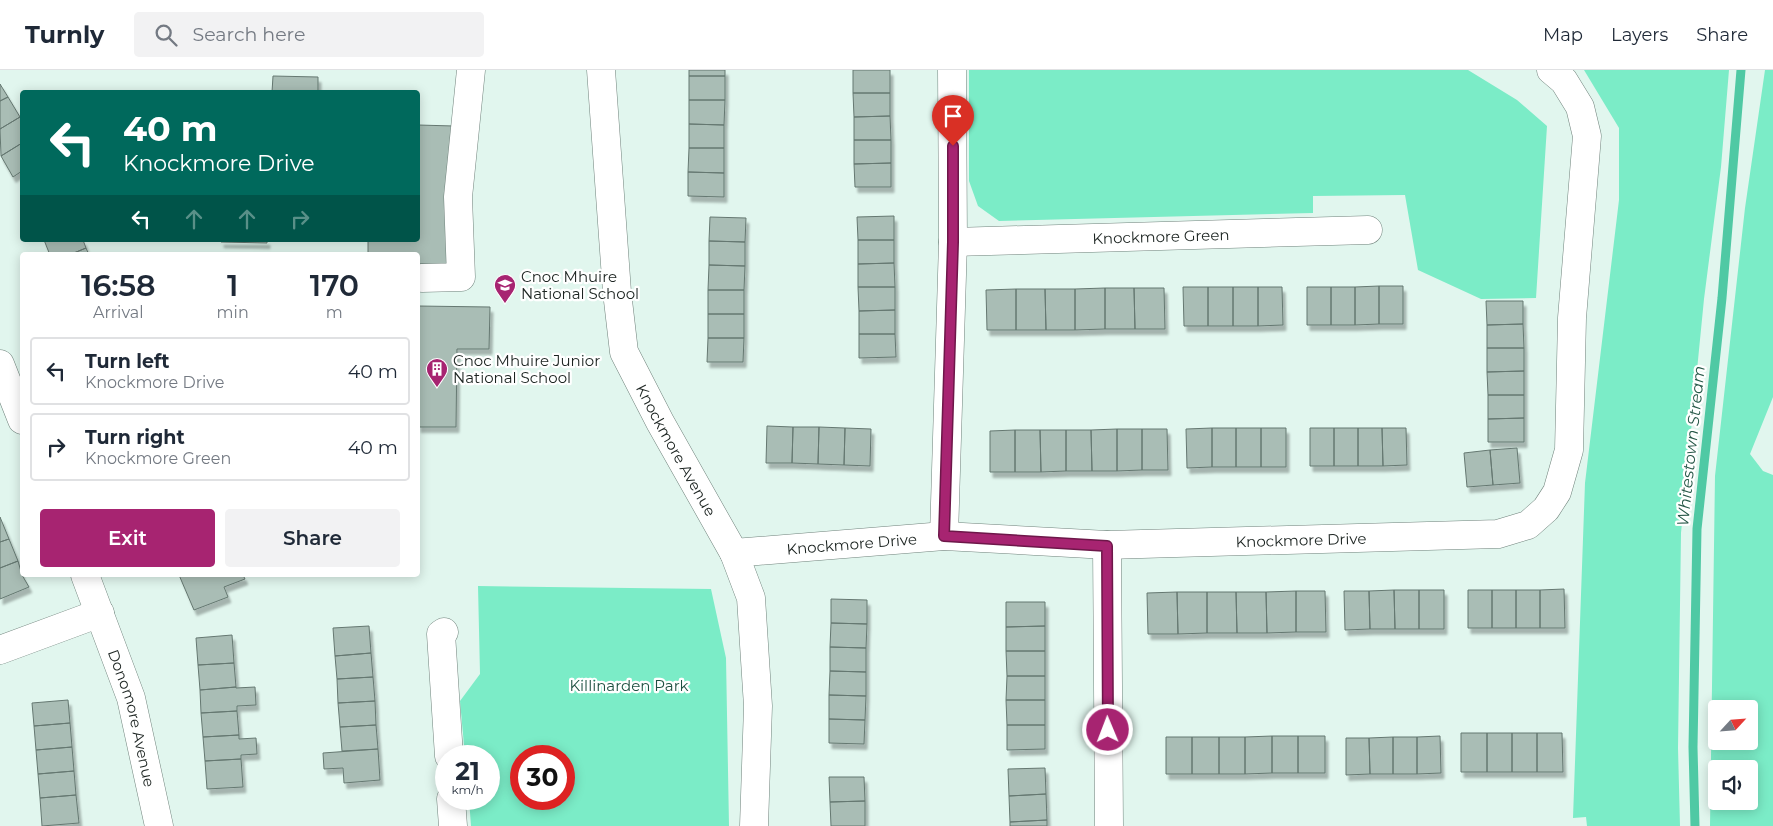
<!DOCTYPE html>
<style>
body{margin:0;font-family:Montserrat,sans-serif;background:#f2f2f3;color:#1f2937;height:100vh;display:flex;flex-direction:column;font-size:19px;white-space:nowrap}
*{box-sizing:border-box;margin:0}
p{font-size:16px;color:#747a83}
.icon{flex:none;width:28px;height:28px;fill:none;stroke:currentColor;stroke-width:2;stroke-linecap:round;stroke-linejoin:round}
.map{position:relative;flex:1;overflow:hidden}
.drawer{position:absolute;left:20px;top:182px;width:400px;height:325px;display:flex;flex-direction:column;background:#fff;border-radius:5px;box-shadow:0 2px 12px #0003}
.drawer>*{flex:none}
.top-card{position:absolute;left:20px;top:20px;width:400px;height:152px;border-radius:5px;box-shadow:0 2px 12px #0003;background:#00695c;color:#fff;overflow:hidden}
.needle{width:32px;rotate:64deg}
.fabs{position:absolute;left:1708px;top:630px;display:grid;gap:10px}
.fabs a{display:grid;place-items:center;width:50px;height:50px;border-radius:5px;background:#fff;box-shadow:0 2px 12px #0003;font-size:25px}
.speed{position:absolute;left:435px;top:675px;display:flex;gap:10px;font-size:25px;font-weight:700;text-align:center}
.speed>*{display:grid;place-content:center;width:65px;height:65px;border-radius:50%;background:#fff;box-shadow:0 2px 12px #0003;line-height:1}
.speed small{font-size:12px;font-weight:400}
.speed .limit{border:8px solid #d22;background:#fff;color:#111}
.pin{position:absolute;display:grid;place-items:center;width:42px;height:42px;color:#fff;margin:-51px -21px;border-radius:50% 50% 50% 0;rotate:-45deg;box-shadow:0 0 5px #0007}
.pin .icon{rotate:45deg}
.me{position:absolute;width:55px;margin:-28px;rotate:359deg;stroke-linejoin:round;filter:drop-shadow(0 0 4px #0008)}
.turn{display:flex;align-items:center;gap:18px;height:105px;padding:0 20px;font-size:22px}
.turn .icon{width:65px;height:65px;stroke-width:2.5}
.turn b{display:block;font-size:35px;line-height:42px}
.lanes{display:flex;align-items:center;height:48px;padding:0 20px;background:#0003;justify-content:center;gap:25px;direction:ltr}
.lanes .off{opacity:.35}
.eta{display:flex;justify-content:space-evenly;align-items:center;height:85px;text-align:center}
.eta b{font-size:30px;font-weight:600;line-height:35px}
.primary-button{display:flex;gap:10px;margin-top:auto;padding:10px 20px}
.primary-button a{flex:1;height:58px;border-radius:5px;background:#a72471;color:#fff;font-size:20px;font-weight:600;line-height:58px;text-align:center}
.primary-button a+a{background:#f2f2f3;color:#1f2937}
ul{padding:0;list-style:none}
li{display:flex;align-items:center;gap:15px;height:68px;margin:0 10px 8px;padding:0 10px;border:2px solid #e0e1e3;border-radius:5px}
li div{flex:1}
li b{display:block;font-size:19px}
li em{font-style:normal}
header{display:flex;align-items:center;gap:30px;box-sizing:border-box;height:70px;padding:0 25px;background:#fff;border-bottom:1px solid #e0e1e3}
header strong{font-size:24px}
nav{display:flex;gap:28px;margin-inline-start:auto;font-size:18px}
.search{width:350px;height:45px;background:#f2f2f3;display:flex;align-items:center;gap:12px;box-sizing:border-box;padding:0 18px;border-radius:5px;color:#747a83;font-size:19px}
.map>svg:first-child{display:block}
</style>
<header>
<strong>Turnly</strong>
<div class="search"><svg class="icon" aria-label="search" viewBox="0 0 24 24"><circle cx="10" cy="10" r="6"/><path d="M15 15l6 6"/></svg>Search here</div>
<nav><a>Map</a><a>Layers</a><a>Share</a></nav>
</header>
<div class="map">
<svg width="1773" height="756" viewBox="0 0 1773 756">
<defs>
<filter id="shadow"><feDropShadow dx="3" dy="5.5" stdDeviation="1" flood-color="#0004"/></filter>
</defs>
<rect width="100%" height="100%" fill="#e1f6ee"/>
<!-- green -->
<path fill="#7becc7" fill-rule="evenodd" d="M 969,0 L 1468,0 L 1517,30 L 1547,56 L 1536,228 L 1481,229 L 1418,200 L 1405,125 L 1313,126 L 1313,143 L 999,151 L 978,136 L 969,111 Z
M 1584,0 L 1729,0 L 1721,97 L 1704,229 L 1681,463 L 1678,678 L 1680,756 L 1587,756 L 1586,747 L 1573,748 L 1585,413 L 1619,130 L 1619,58 Z
M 1765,0 L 1773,0 L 1773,327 L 1750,384 L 1763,401 L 1773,405 L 1773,756 L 1710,756 L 1715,406 L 1745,138 ZM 1716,639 L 1749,639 L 1749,671 L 1716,671 ZM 1716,699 L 1749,699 L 1749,731 L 1716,731 Z
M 478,516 L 711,519 L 726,588 L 729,756 L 471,756 L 469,729 L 489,729 L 489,686 L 465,686 L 460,631 L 480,604 ZM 564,686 L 564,729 L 521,729 L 521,686 Z"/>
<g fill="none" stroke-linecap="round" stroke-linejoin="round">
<!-- stream -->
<path stroke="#4fc9a4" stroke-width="9" d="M 1695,756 L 1693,677 L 1697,459 L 1722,228 L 1741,0"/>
</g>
<!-- building -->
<path fill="#a9bdb5" stroke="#657871" filter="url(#shadow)" d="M 689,0 L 725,0 L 725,6 L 689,6 Z
M 853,0 L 890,0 L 890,23 L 853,23 Z
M 273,6 L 318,7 L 318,22 L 272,22 Z
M 689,6 L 725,6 L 725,30 L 689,30 Z
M 0,14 L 8,27 L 0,31 Z
M 853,23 L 890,23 L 890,46 L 854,47 Z
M 8,27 L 20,47 L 0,59 L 0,31 Z
M 689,30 L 725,30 L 724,55 L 689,54 Z
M 890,46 L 891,70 L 854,70 L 854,47 Z
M 20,47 L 22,52 L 22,73 L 1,86 L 0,59 Z
M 689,54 L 724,55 L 724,78 L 689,78 Z
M 418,55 L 454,56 L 452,195 L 418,194 L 418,185 L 368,185 L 368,170 L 418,170 Z
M 854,70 L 891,70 L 891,93 L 854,94 Z
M 22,73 L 22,101 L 13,107 L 1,86 Z
M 689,78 L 724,78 L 724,103 L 688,102 Z
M 891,93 L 891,117 L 855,117 L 854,94 Z
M 688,102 L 724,103 L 724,127 L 688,126 Z
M 894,146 L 894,170 L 858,170 L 857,147 Z
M 710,147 L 746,148 L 745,172 L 709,171 Z
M 44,170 L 83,170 L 86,178 L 69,185 L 50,185 Z
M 221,170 L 267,170 L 267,173 L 221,172 Z
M 858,170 L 894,170 L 894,193 L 858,194 Z
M 709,171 L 745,172 L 745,196 L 709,195 Z
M 86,178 L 89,185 L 69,185 Z
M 894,193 L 895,217 L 858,217 L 858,194 Z
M 709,195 L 745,196 L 744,220 L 708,220 Z
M 1379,216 L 1403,216 L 1403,254 L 1379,254 Z
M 1379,216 L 1379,254 L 1355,255 L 1355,217 Z
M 858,217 L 895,217 L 895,240 L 859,241 Z
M 1183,217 L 1208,217 L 1208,256 L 1184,256 Z
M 1208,217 L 1233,217 L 1233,256 L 1208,256 Z
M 1233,217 L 1258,217 L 1258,256 L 1233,256 Z
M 1258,217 L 1282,217 L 1283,255 L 1258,256 Z
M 1307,217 L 1331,217 L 1331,255 L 1307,255 Z
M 1331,217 L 1355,217 L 1355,255 L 1331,255 Z
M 1105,218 L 1105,259 L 1075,260 L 1075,219 Z
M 1105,218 L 1134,218 L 1135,259 L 1105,259 Z
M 1134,218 L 1164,218 L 1165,259 L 1135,259 Z
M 1016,219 L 1016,260 L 987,260 L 986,220 Z
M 1016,219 L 1045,219 L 1046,260 L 1016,260 Z
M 1045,219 L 1075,219 L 1075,260 L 1046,260 Z
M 708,220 L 744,220 L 744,244 L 708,244 Z
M 1486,231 L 1523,231 L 1523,254 L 1487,255 Z
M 418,236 L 490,237 L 489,279 L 457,279 L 456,357 L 418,357 Z
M 895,240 L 895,264 L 859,264 L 859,241 Z
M 708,244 L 744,244 L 744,268 L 708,268 Z
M 1523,254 L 1524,278 L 1487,278 L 1487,255 Z
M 859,264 L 895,264 L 896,287 L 859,288 Z
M 708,268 L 744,268 L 743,292 L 707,292 Z
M 1487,278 L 1524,278 L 1524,301 L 1487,302 Z
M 1524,301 L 1524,325 L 1488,325 L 1487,302 Z
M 1488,325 L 1524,325 L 1524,348 L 1488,349 Z
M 1524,348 L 1524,372 L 1488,372 L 1488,349 Z
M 767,356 L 793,357 L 792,393 L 766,393 Z
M 793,357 L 819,357 L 818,394 L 792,393 Z
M 819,357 L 845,358 L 844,395 L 818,394 Z
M 845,358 L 871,359 L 870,396 L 844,395 Z
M 1212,358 L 1236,358 L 1236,397 L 1212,397 Z
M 1212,358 L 1212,397 L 1187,398 L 1186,359 Z
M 1236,358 L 1261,358 L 1261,397 L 1236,397 Z
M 1261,358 L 1286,358 L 1286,397 L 1261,397 Z
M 1310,358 L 1334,358 L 1334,396 L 1310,396 Z
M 1334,358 L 1358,358 L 1358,396 L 1334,396 Z
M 1358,358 L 1382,358 L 1383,396 L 1358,396 Z
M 1382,358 L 1406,358 L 1407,395 L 1383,396 Z
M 1117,359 L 1142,359 L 1142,400 L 1117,401 Z
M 1117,359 L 1117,401 L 1092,401 L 1091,360 Z
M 1142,359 L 1167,359 L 1168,400 L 1142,400 Z
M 1015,360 L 1040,360 L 1041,402 L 1015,402 Z
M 1015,360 L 1015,402 L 990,402 L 990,361 Z
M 1040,360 L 1066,360 L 1066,401 L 1041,402 Z
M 1066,360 L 1091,360 L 1092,401 L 1066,401 Z
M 1517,378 L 1520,413 L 1493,415 L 1490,380 Z
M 1490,380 L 1493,415 L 1467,417 L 1464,383 Z
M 0,447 L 9,469 L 0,472 Z
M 9,469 L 18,491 L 0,498 L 0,472 Z
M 18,491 L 22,505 L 29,517 L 0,529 L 0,498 Z
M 179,505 L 243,505 L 245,509 L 224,517 L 228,527 L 194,540 Z
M 1564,519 L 1565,558 L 1540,558 L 1540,520 Z
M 1394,520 L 1395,559 L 1370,559 L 1369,521 Z
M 1394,520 L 1419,520 L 1419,559 L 1395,559 Z
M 1419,520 L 1444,520 L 1444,559 L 1419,559 Z
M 1468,520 L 1492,520 L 1492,558 L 1468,558 Z
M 1492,520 L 1516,520 L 1516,558 L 1492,558 Z
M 1516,520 L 1540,520 L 1540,558 L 1516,558 Z
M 1296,521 L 1325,521 L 1326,562 L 1296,562 Z
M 1296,521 L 1296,562 L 1267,563 L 1266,522 Z
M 1344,521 L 1369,521 L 1370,559 L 1345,560 Z
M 1177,522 L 1207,522 L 1207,563 L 1178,564 Z
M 1177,522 L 1178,564 L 1148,564 L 1147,523 Z
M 1207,522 L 1236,522 L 1237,563 L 1207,563 Z
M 1236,522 L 1266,522 L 1267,563 L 1237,563 Z
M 831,529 L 867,530 L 867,554 L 831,553 Z
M 1006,532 L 1045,532 L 1045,556 L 1006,557 Z
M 831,553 L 867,554 L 866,578 L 830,577 Z
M 369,556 L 371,583 L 335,586 L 333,558 Z
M 1045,556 L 1045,581 L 1006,581 L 1006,557 Z
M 232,565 L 234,593 L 198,595 L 196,568 Z
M 830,577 L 866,578 L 866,602 L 830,601 Z
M 1006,581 L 1045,581 L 1045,606 L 1007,606 Z
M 371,583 L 373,607 L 337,609 L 335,586 Z
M 234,593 L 236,617 L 200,620 L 198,595 Z
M 830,601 L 866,602 L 866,626 L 829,625 Z
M 1007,606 L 1045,606 L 1045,630 L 1006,630 Z
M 373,607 L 375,631 L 338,633 L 337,609 Z
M 236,617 L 236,618 L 255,617 L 256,635 L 237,636 L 237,641 L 201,643 L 200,620 Z
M 829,625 L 866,626 L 865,650 L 829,649 Z
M 68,630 L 70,653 L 34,656 L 32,633 Z
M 1006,630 L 1045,630 L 1045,655 L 1007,655 Z
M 375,631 L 376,655 L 340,657 L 338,633 Z
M 237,641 L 239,665 L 203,667 L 201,643 Z
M 829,649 L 865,650 L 864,674 L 829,673 Z
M 70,653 L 72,677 L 36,680 L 34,656 Z
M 376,655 L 378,679 L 342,681 L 340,657 Z
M 1007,655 L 1045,655 L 1045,679 L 1007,680 Z
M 1461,663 L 1487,663 L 1487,702 L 1461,702 Z
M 1487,663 L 1512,663 L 1512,702 L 1487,702 Z
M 1512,663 L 1537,663 L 1537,702 L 1512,702 Z
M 1537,663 L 1562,663 L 1563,702 L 1537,702 Z
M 239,665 L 239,669 L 256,668 L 257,684 L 241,685 L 241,689 L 205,691 L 203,667 Z
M 1272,666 L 1298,666 L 1298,703 L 1272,703 Z
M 1272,666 L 1272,703 L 1245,704 L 1245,667 Z
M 1298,666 L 1325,666 L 1325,703 L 1298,703 Z
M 1440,666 L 1441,703 L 1417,704 L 1417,667 Z
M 1166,667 L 1192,667 L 1192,704 L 1166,704 Z
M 1192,667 L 1219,667 L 1219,704 L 1192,704 Z
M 1219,667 L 1245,667 L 1245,704 L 1219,704 Z
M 1393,667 L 1393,704 L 1370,704 L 1369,668 Z
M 1393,667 L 1417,667 L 1417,704 L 1393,704 Z
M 1346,668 L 1369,668 L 1370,704 L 1346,705 Z
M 72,677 L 74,701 L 38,704 L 36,680 Z
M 378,679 L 380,710 L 344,713 L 343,698 L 324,699 L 323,683 Z
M 241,689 L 243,717 L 207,719 L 205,691 Z
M 1045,698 L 1046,724 L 1009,726 L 1008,699 Z
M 74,701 L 76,725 L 40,728 L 38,704 Z
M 829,707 L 864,707 L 865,731 L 830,732 Z
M 1046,724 L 1047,750 L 1010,752 L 1009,726 Z
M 76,725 L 79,753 L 42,756 L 40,728 Z
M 865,731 L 865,756 L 831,756 L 830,732 Z
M 1047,750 L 1047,756 L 1010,756 L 1010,752 Z"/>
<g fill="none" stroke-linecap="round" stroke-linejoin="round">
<!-- minor casing -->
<g stroke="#70837c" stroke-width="29">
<g id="minor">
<path id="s1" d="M 601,0 L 617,222 L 624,282 L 660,352 L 734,483 L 751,528 L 758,636 L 754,756"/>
<path id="s2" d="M 953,172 L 1368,160"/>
<path d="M 422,208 L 461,207 L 458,127 L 471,0"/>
<path d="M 0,294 L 22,350"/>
<path d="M 944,466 L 953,172 L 952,0"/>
<path d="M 1107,475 L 1109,756"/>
<path id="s3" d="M 734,483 L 944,466 L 1107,475 L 1498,464 L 1528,455 L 1546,439 L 1557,422 L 1569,380 L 1572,248 L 1587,66 L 1580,37 L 1564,11 L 1551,0"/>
<path id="s4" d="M 85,505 L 131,628 L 159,756"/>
<path d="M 444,562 L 441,564 L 449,686"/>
<path d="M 0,580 L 100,543"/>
<path d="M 451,729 L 453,756"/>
</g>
</g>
<!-- minor -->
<use href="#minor" stroke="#fff" stroke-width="28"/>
</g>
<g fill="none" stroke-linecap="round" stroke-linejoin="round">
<!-- route casing -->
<g stroke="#6d1749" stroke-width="12">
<path id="route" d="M 953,76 L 953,172 L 944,466 L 1107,476 L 1108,660"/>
</g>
<!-- route -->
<use href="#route" stroke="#a72471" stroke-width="9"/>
</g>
<!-- icons -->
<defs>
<g id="school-pin" transform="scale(1.125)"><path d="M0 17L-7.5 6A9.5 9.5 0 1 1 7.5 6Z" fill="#a72471" stroke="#fff"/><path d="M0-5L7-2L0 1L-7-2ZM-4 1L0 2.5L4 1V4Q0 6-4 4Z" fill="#fff"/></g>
<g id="building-pin" transform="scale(1.125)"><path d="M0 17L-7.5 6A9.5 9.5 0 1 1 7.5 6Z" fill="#a72471" stroke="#fff"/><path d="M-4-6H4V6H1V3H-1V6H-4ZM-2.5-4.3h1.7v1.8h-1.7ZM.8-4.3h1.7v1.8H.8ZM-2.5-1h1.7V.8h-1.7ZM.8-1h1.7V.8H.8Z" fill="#fff"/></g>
</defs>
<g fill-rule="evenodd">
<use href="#school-pin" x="505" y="215"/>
<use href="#building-pin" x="437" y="299"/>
</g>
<g text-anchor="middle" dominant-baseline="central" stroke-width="4.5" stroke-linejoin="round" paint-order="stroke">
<!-- street labels -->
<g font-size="15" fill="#1b2320" stroke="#fff">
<text stroke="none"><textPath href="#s2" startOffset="208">Knockmore Green</textPath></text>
<text stroke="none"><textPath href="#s1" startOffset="394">Knockmore Avenue</textPath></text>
<text stroke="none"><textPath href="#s3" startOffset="568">Knockmore Drive</textPath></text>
<text stroke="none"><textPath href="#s3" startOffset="118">Knockmore Drive</textPath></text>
<text stroke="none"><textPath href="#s4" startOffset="151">Donomore Avenue</textPath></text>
</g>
<!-- poi labels -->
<g font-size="15" fill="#1b2320" stroke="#fff" text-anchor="start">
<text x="521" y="206">Cnoc Mhuire<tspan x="521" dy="17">National School</tspan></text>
<text x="453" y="290">Cnoc Mhuire Junior<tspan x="453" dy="17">National School</tspan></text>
</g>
<!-- park labels -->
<g font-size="15" fill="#1e5041" stroke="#fff">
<text x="629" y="615">Killinarden Park</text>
</g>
<!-- water labels -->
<g font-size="16" font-style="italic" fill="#265848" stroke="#fff">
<text transform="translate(1691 376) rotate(-84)">Whitestown Stream</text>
</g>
</g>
</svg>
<div class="fabs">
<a><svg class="needle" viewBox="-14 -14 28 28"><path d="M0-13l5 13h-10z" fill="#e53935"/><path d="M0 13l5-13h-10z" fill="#747a83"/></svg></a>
<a><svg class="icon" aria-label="sound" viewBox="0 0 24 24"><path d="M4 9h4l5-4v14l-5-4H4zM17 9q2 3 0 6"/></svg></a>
</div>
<div class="speed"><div>21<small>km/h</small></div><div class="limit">30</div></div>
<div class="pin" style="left:953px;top:76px;background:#d93025"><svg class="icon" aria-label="arrive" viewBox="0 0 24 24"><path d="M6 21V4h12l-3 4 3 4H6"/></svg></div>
<svg class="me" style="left:1108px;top:660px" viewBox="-20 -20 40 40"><circle r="17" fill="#a72471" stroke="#fff" stroke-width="3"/><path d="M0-11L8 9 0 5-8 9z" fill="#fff"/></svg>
<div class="top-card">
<div class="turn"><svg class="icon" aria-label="left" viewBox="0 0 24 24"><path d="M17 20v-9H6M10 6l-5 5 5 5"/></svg><div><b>40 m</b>Knockmore Drive</div></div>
<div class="lanes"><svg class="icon" aria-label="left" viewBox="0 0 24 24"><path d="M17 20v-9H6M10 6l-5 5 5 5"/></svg><svg class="icon off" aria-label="ahead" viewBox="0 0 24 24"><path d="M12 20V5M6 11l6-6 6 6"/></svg><svg class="icon off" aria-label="ahead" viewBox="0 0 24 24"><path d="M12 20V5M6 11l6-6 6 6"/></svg><svg class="icon off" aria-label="right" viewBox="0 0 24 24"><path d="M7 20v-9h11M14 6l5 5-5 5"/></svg></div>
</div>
<section class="drawer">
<div class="eta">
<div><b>16:58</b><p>Arrival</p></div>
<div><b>1</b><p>min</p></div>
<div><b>170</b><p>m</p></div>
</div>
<ul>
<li><svg class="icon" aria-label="left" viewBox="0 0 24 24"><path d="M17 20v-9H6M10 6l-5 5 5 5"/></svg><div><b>Turn left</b><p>Knockmore Drive</p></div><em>40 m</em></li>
<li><svg class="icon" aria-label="right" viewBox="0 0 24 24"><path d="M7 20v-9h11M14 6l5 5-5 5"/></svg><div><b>Turn right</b><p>Knockmore Green</p></div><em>40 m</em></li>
</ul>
<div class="primary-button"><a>Exit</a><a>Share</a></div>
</section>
</div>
